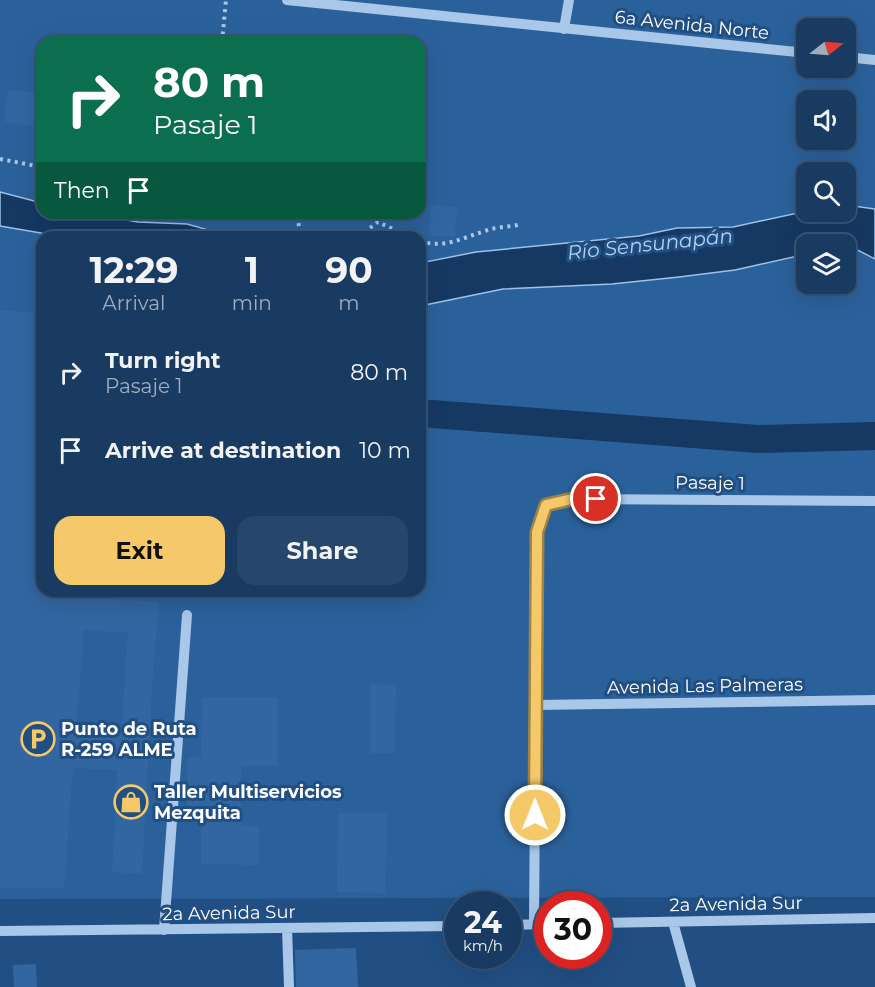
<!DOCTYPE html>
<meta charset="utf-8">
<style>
body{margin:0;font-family:Montserrat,sans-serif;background:#26466b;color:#f1f3f6;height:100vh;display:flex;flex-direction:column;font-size:22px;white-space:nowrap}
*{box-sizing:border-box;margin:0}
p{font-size:20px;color:#9fadbe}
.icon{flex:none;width:33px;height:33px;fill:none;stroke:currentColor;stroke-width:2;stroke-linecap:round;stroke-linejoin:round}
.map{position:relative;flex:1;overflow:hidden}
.details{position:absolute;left:36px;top:231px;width:390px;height:366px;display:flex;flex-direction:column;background:#193b62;border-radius:18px;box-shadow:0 6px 24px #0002,0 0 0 2px #375577}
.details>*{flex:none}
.top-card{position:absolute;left:36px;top:36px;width:390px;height:183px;border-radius:18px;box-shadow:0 6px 24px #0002,0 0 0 2px #375577;background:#0b6e4f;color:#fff;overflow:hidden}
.needle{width:39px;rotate:73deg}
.fabs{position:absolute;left:796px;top:18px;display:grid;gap:12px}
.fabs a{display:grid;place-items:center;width:60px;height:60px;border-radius:12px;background:#193b62;box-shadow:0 6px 24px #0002,0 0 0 2px #375577;font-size:30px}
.speed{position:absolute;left:444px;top:891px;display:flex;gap:12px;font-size:30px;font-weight:700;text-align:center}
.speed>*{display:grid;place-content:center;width:78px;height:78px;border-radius:50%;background:#193b62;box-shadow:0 6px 24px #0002,0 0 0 2px #375577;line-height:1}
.speed small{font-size:15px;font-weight:400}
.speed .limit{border:9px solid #d22;background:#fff;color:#111}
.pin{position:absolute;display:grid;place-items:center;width:51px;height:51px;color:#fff;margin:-26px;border:3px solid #fff;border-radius:50%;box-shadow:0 2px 6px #0007}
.me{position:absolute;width:66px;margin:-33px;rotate:0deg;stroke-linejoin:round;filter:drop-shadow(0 0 4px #0008)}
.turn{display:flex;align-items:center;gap:21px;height:126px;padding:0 18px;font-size:27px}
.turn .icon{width:78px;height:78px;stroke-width:2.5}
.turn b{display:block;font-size:42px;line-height:51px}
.then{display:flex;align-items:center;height:57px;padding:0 18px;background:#0003;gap:12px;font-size:22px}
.eta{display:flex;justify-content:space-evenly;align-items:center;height:102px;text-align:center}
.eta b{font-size:36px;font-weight:700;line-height:42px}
.button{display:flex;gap:12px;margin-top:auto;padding:12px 18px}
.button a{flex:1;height:69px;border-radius:18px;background:#f5c96a;color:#111;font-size:24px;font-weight:700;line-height:69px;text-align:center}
.button a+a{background:#26466b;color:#f1f3f6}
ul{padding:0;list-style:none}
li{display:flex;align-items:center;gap:18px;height:78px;padding:0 18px}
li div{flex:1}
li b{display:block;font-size:22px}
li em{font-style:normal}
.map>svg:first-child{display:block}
</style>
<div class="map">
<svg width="875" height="987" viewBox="0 0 875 987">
<rect width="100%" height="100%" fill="#214f83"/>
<!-- green -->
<path fill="#2b619b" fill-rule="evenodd" d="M 0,0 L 875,0 L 875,897 L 0,899 ZM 807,28 L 846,28 L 846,68 L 807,68 ZM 42,42 L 420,42 L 420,213 L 42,213 ZM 807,100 L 846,100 L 846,140 L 807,140 ZM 807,172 L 846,172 L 846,212 L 807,212 ZM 42,237 L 420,237 L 420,591 L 42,591 ZM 807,244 L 846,244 L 846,284 L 807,284 Z"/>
<!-- water -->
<path fill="#163963" stroke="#9cc2ea" stroke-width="1.5" d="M 0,192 L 42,203 L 42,213 L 87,213 L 138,222 L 187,224 L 233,237 L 64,237 L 0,226 Z
M 846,205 L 875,209 L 875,259 L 846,244 L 807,244 L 807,254 L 735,270 L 679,277 L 612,284 L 503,289 L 420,306 L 420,263 L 476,252 L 639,236 L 677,228 L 733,227 L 807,211 L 846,212 Z"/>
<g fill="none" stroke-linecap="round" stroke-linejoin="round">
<!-- canal -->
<path stroke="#163963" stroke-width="28" d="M 432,414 L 758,439 L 875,436"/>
</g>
<!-- building -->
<path fill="#3166a1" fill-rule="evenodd" d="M 8,90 L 42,93 L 42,128 L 4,121 Z
M 431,205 L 457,207 L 455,236 L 428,236 Z
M 0,310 L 42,313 L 42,591 L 118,591 L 118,600 L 159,602 L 153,669 L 142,874 L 112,872 L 117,770 L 73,768 L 64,888 L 0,888 ZM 84,630 L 128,633 L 121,733 L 76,731 Z
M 370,684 L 396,685 L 395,753 L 370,753 Z
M 202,697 L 278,697 L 278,766 L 241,766 L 241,826 L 259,826 L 259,865 L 201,864 L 201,815 L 187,815 L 187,758 L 201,758 Z
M 338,813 L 387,814 L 385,893 L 337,892 Z
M 356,948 L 358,987 L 296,987 L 295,950 Z
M 36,964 L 37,987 L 14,987 L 13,965 Z"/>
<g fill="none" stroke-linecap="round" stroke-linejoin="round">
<!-- path -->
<path stroke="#a9c7e9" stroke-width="4" stroke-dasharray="3 4.5" stroke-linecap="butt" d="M 222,42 L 226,0
M 0,159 L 42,167
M 288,213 L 298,221 L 301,237
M 358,237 L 378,222 L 410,237
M 420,241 C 444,249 462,238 485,231 C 495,227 507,227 518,225"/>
<!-- minor -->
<path stroke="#a9c7e9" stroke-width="10" d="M 287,0 L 807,53
M 564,29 L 569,0
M 846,57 L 875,60
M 536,705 L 875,700
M 673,922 L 691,987
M 598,923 L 875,918
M 508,925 L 548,924
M 534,925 L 537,532 L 546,505 L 572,499 L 875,501
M 287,928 L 289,987
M 164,930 L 187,615
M 0,931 L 458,926"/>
</g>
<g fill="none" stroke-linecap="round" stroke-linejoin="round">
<!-- route casing -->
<g stroke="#9f8345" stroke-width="15">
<path id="route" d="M 535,815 L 537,532 L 546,505 L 572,499 L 596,499"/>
</g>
<!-- route -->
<use href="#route" stroke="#f5c96a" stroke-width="10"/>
</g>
<!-- icons -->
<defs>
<g id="parking-ring" transform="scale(1.725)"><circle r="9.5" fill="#214f83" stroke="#f5c96a" stroke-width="1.5"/><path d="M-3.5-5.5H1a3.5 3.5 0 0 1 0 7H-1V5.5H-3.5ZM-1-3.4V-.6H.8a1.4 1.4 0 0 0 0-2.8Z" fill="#f5c96a"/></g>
<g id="shop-ring" transform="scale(1.725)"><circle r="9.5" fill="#214f83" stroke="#f5c96a" stroke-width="1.5"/><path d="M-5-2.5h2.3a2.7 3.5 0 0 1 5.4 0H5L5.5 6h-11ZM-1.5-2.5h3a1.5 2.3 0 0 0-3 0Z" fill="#f5c96a"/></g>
</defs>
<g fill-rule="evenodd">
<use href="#parking-ring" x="38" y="739"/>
<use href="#shop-ring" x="131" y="802"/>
</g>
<g text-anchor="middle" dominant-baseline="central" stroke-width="6" stroke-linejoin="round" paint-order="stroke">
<!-- street labels -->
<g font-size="18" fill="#fff" stroke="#214f83">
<text transform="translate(692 25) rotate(6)">6a Avenida Norte</text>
<text transform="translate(710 483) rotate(1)">Pasaje 1</text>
<text transform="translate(705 686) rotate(-1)">Avenida Las Palmeras</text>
<text transform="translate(736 904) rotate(-1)">2a Avenida Sur</text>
<text transform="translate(229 913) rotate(-1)">2a Avenida Sur</text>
</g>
<!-- poi labels -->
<g font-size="18" font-weight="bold" fill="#fff" stroke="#214f83" text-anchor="start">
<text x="61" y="729">Punto de Ruta<tspan x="61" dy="21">R-259 ALME</tspan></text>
<text x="154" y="792">Taller Multiservicios<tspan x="154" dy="21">Mezquita</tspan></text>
</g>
<!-- water labels -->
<g font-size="20" font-style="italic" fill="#b4d1f0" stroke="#214f83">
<text transform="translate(650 244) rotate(-6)">Río Sensunapán</text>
</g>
</g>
</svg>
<div class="fabs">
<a><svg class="needle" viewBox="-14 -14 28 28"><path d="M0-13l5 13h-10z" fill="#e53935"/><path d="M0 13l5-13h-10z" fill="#9fadbe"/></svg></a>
<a><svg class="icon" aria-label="sound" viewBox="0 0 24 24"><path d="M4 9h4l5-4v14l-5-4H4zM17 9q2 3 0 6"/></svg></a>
<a><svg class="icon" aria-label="search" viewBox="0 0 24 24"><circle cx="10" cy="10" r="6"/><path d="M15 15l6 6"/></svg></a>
<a><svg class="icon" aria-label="layers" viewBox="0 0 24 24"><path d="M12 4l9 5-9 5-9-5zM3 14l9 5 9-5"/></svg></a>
</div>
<div class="speed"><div>24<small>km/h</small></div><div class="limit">30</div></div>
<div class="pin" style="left:596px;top:499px;background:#d93025"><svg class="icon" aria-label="arrive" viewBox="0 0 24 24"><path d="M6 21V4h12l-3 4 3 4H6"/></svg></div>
<svg class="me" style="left:535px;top:815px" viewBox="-20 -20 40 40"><circle r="17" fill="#f5c96a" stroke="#fff" stroke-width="3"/><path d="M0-11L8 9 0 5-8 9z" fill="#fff"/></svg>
<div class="top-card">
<div class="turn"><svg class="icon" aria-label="right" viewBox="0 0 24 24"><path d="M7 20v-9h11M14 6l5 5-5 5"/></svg><div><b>80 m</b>Pasaje 1</div></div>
<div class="then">Then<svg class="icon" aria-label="arrive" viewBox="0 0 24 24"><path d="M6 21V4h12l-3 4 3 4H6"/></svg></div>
</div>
<section class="details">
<div class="eta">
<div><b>12:29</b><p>Arrival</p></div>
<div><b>1</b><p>min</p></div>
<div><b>90</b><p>m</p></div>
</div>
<ul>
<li><svg class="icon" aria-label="right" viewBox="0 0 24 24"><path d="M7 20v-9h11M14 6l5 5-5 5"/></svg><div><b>Turn right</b><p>Pasaje 1</p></div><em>80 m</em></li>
<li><svg class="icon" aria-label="arrive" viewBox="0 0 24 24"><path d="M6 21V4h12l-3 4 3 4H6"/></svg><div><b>Arrive at destination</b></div><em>10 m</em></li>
</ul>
<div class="button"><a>Exit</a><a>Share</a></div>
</section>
</div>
